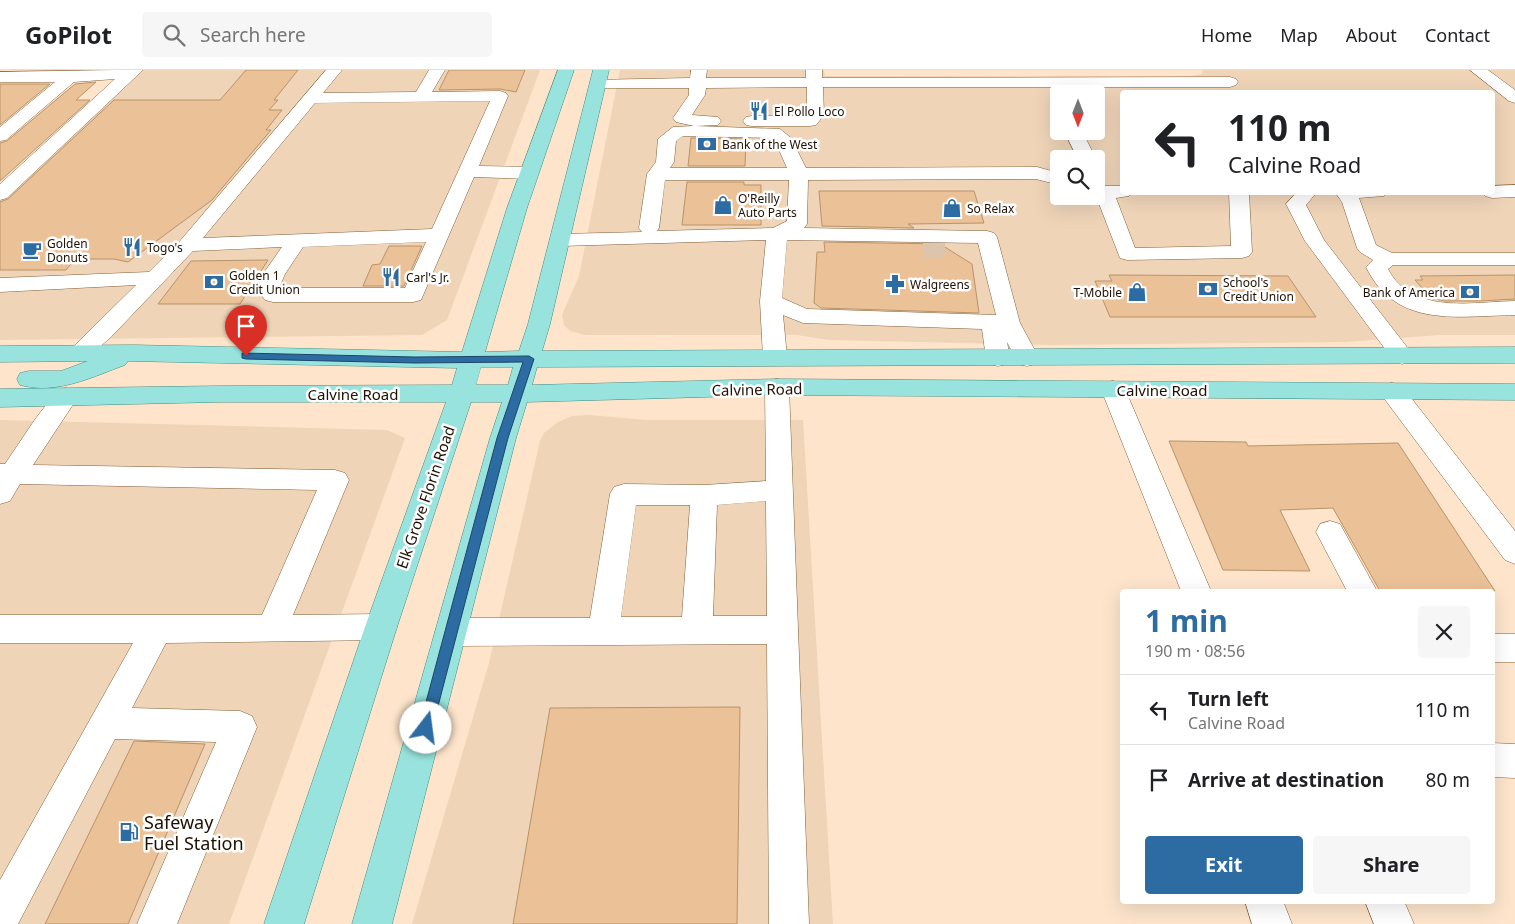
<!DOCTYPE html>
<meta charset="utf-8">
<style>
body{margin:0;font-family:"Noto Sans",sans-serif;background:#f6f6f6;color:#202124;height:100vh;display:flex;flex-direction:column;font-size:19px;white-space:nowrap}
*{box-sizing:border-box;margin:0}
p{font-size:16px;color:#757577}
.icon{flex:none;width:28px;height:28px;fill:none;stroke:currentColor;stroke-width:2;stroke-linecap:round;stroke-linejoin:round}
.map{position:relative;flex:1;overflow:hidden}
.panel{position:absolute;left:1120px;top:519px;width:375px;height:315px;display:flex;flex-direction:column;background:#fff;border-radius:5px;box-shadow:0 5px 20px #0002}
.panel>*{flex:none}
.top-card{position:absolute;left:1120px;top:20px;width:375px;height:105px;border-radius:5px;box-shadow:0 5px 20px #0002;background:#fff;color:#202124;overflow:hidden}
.needle{width:32px;rotate:180deg}
.controls{position:absolute;left:1050px;top:15px;display:grid;gap:10px}
.controls a{display:grid;place-items:center;width:55px;height:55px;border-radius:5px;background:#fff;box-shadow:0 5px 20px #0002;font-size:25px}
.pin{position:absolute;display:grid;place-items:center;width:42px;height:42px;color:#fff;margin:-51px -21px;border-radius:50% 50% 50% 0;rotate:-45deg;box-shadow:0 0 5px #0007}
.pin .icon{rotate:45deg}
.me{position:absolute;width:55px;margin:-28px;rotate:15deg;stroke-linejoin:round;filter:drop-shadow(0 0 4px #0008)}
.turn{display:flex;align-items:center;gap:18px;height:105px;padding:0 25px;font-size:22px}
.turn .icon{width:65px;height:65px;stroke-width:2.5}
.turn b{display:block;font-size:35px;line-height:42px}
.round{display:grid;place-items:center;flex:none;width:52px;height:52px;border-radius:5px;background:#f6f6f6}
.headline{display:flex;align-items:center;justify-content:space-between;height:85px;padding:0 25px}
h1{font-size:30px;font-weight:700;line-height:38px;color:#2c6ca2}
.button{display:flex;gap:10px;margin-top:auto;padding:10px 25px}
.button a{flex:1;height:58px;border-radius:5px;background:#2c6ca2;color:#fff;font-size:20px;font-weight:700;line-height:58px;text-align:center}
.button a+a{background:#f6f6f6;color:#202124}
ul{padding:0;list-style:none}
li{display:flex;align-items:center;gap:15px;height:70px;padding:0 25px;border-top:1px solid #e0e0e0}
li div{flex:1}
li b{display:block;font-size:19px}
li em{font-style:normal}
header{display:flex;align-items:center;gap:30px;box-sizing:border-box;height:70px;padding:0 25px;background:#fff;border-bottom:1px solid #e0e0e0}
header strong{font-size:24px}
nav{display:flex;gap:28px;margin-inline-start:auto;font-size:18px}
.search{width:350px;height:45px;background:#f6f6f6;display:flex;align-items:center;gap:12px;box-sizing:border-box;padding:0 18px;border-radius:5px;color:#757577;font-size:19px}
.map>svg:first-child{display:block}
</style>
<header>
<strong>GoPilot</strong>
<div class="search"><svg class="icon" aria-label="search" viewBox="0 0 24 24"><circle cx="10" cy="10" r="6"/><path d="M15 15l6 6"/></svg>Search here</div>
<nav><a>Home</a><a>Map</a><a>About</a><a>Contact</a></nav>
</header>
<div class="map">
<svg width="1515" height="854" viewBox="0 0 1515 854">
<rect width="100%" height="100%" fill="#fde4cb"/>
<!-- built -->
<path fill="#efd4b8" fill-rule="evenodd" d="M 126,0 L 540,0 L 447,250 L 422,265 L 0,270 L 0,116 Z
M 620,0 L 824,0 L 825,6 L 1191,6 L 1202,4 L 1203,0 L 1515,0 L 1515,265 L 1440,265 L 1345,272 L 1048,275 L 829,270 L 797,265 L 585,265 L 570,261 L 564,255 L 562,245 L 579,206 ZM 1122,22 L 1492,22 L 1492,122 L 1122,122 ZM 1059,24 L 1096,24 L 1096,61 L 1059,61 ZM 1059,89 L 1096,89 L 1096,126 L 1059,126 Z
M 589,345 L 647,350 L 803,350 L 833,854 L 412,854 L 489,593 L 540,371 L 544,363 L 558,352 L 572,346 Z
M 0,350 L 387,360 L 405,368 L 229,854 L 0,854 Z"/>
<!-- building -->
<path fill="#ebc298" stroke="#b89269" d="M 246,0 L 298,0 L 274,30 L 278,30 L 269,40 L 282,40 L 266,60 L 271,60 L 212,130 L 128,192 L 114,189 L 75,189 L 66,200 L 0,200 L 0,132 L 8,129 L 114,30 L 220,30 Z
M 449,0 L 525,0 L 516,22 L 500,19 L 439,20 Z
M 96,12 L 76,30 L 90,30 L 0,111 L 0,73 L 7,71 L 75,14 Z
M 0,14 L 50,14 L 0,55 Z
M 691,68 L 746,69 L 745,96 L 688,96 Z
M 687,112 L 744,112 L 744,115 L 761,115 L 761,155 L 682,155 Z
M 819,121 L 974,121 L 984,153 L 908,154 L 914,158 L 822,156 Z
M 824,172 L 940,174 L 972,194 L 979,243 L 821,238 L 814,233 L 817,182 L 825,182 Z
M 389,176 L 422,176 L 404,216 L 363,216 L 372,195 L 380,194 Z
M 268,190 L 240,234 L 158,234 L 191,191 Z
M 1109,205 L 1288,206 L 1316,247 L 1110,247 L 1095,211 L 1112,211 Z
M 1515,205 L 1515,229 L 1480,231 L 1445,231 L 1431,228 L 1415,210 L 1423,210 L 1420,206 Z
M 1169,371 L 1246,372 L 1248,376 L 1398,373 L 1495,521 L 1380,521 L 1333,438 L 1280,440 L 1310,501 L 1223,500 Z
M 740,637 L 737,854 L 513,854 L 550,638 Z
M 134,671 L 205,674 L 128,854 L 45,854 Z"/>
<g fill="none" stroke-linecap="round" stroke-linejoin="round">
<!-- minor-tunnel -->
<path stroke="#dcc4ad" stroke-width="22" stroke-dasharray="22 11" stroke-linecap="butt" d="M 923,177 L 952,177"/>
<!-- minor casing -->
<g stroke="#836038" stroke-width="1">
<path id="minor" d="M 115,0 L 143,0 L 7,128 L 0,130 L 0,114 L 115,9 L 74,12 L 6,70 L 0,71 L 0,57 L 55,12 L 0,12 L 0,2 Z
M 326,0 L 342,0 L 323,23 L 416,22 L 429,0 L 445,0 L 432,22 L 500,21 L 506,23 L 508,26 L 479,96 L 529,97 L 536,99 L 538,103 L 536,107 L 529,109 L 474,107 L 421,230 L 413,232 L 273,232 L 265,230 L 257,219 L 263,204 L 282,177 L 193,181 L 111,267 L 87,288 L 79,291 L 71,288 L 67,283 L 136,215 L 0,222 L 0,208 L 149,202 L 180,171 ZM 490,31 L 432,159 L 203,168 L 315,33 ZM 426,172 L 405,218 L 279,218 L 285,204 L 303,177 Z
M 691,0 L 707,0 L 706,8 L 806,8 L 806,0 L 822,0 L 822,8 L 1230,7 L 1236,9 L 1238,12 L 1236,15 L 1230,17 L 823,17 L 824,45 L 816,55 L 810,56 L 752,56 L 746,55 L 743,51 L 746,47 L 752,46 L 805,46 L 807,44 L 807,17 L 706,18 L 705,25 L 692,45 L 718,47 L 721,51 L 718,55 L 695,56 L 780,59 L 791,68 L 806,98 L 1037,97 L 1059,103 L 1059,115 L 1036,109 L 808,110 L 807,154 L 804,158 L 987,161 L 994,163 L 997,167 L 1020,253 L 1039,288 L 1035,294 L 1027,296 L 1019,294 L 1007,272 L 1010,288 L 1006,294 L 998,296 L 990,294 L 986,288 L 982,259 L 803,253 L 783,245 L 787,287 L 783,292 L 775,295 L 767,292 L 763,287 L 760,231 L 766,170 L 561,176 L 554,174 L 551,170 L 554,166 L 561,164 L 642,162 L 639,158 L 647,104 L 656,92 L 658,69 L 673,57 L 694,56 L 676,52 L 673,48 L 689,25 L 689,18 L 598,18 L 592,16 L 590,13 L 592,10 L 690,8 ZM 683,66 L 770,68 L 775,71 L 787,98 L 670,98 L 674,92 L 676,71 ZM 665,110 L 789,110 L 787,151 L 773,158 L 657,161 L 659,158 ZM 787,170 L 978,173 L 996,245 L 807,239 L 782,228 Z
M 1470,0 L 1488,0 L 1515,20 L 1515,33 L 1509,31 Z
M 1064,61 L 1082,61 L 1096,89 L 1078,89 Z
M 1515,115 L 1515,127 L 1492,128 L 1485,126 L 1483,122 L 1492,122 L 1492,116 Z
M 1104,116 L 1122,116 L 1122,122 L 1131,122 L 1129,126 L 1116,128 L 1135,178 L 1231,176 L 1229,122 L 1249,122 L 1252,182 L 1249,186 L 1242,188 L 1127,190 L 1120,188 L 1096,126 L 1097,118 Z
M 1297,122 L 1317,122 L 1306,135 L 1324,170 L 1410,281 L 1414,286 L 1410,291 L 1402,294 L 1394,291 L 1305,171 L 1286,134 Z
M 1335,122 L 1386,122 L 1384,126 L 1359,128 L 1376,175 L 1392,183 L 1515,183 L 1515,195 L 1393,195 L 1388,199 C 1412,245 1472,232 1515,231 L 1515,245 C 1458,246 1396,259 1366,197 L 1373,190 L 1360,182 L 1357,178 L 1342,132 Z
M 777,309 L 786,311 L 789,317 L 809,854 L 769,854 L 767,574 L 451,576 L 440,572 L 435,562 L 440,552 L 451,548 L 590,548 L 610,424 L 614,417 L 624,414 L 704,415 L 766,411 L 765,317 L 768,311 ZM 766,431 L 767,546 L 713,546 L 717,435 ZM 636,435 L 690,435 L 682,547 L 621,547 Z
M 1113,311 L 1122,313 L 1125,319 L 1211,521 L 1181,521 L 1101,319 L 1104,313 Z
M 1392,313 L 1401,315 L 1515,461 L 1515,494 L 1505,490 L 1383,327 L 1380,321 L 1383,315 Z
M 66,318 L 75,321 L 78,327 L 33,395 L 335,400 L 345,403 L 349,410 L 293,545 L 381,544 L 392,547 L 397,557 L 392,567 L 381,570 L 166,573 L 132,638 L 240,641 L 252,646 L 257,657 L 177,854 L 137,854 L 216,672 L 115,669 L 18,854 L 0,854 L 0,810 L 133,573 L 0,573 L 0,545 L 262,545 L 317,420 L 20,414 L 10,431 L 0,434 L 0,394 L 5,394 L 36,348 L 57,321 Z
M 1330,451 L 1340,454 L 1377,521 L 1347,521 L 1316,462 L 1320,454 Z
M 1492,564 L 1515,564 L 1515,592 L 1492,592 Z
M 1492,673 L 1515,674 L 1515,708 L 1492,707 Z
M 1245,831 L 1283,831 L 1292,854 L 1252,854 Z
M 1365,831 L 1404,831 L 1414,854 L 1374,854 Z"/>
</g>
<!-- major casing -->
<g stroke="#418d82" stroke-width="1">
<path id="major" d="M 558,0 L 574,0 L 527,138 L 485,282 L 519,281 L 528,254 L 593,0 L 609,0 L 550,254 L 542,281 L 1515,277 L 1515,293 L 537,297 L 532,315 L 777,309 L 1515,314 L 1515,330 L 777,325 L 527,332 L 516,368 L 392,854 L 352,854 L 490,368 L 502,332 L 471,332 L 397,557 L 304,854 L 264,854 L 365,557 L 446,332 L 220,332 L 0,337 L 0,319 L 220,316 L 452,315 L 457,298 L 128,291 L 125,295 C 92,307 57,325 20,315 L 17,309 L 20,303 L 29,301 L 61,301 L 88,291 L 0,292 L 0,276 L 133,275 L 462,282 L 507,138 ZM 481,297 L 513,297 L 508,315 L 476,315 Z"/>
</g>
<!-- minor -->
<use href="#minor" fill="#fff" fill-rule="evenodd"/>
<!-- major -->
<use href="#major" fill="#98e3dd" fill-rule="evenodd"/>
</g>
<!-- route -->
<path fill="#2c6ca2" stroke="#1d4669" d="M 242,283 L 415,287 L 529,286 L 534,289 L 508,368 L 431,663 L 426,665 L 421,663 L 419,658 L 497,368 L 523,292 L 415,293 L 246,289 L 242,288 Z"/>
<!-- icons -->
<defs>
<g id="restaurant-bare" transform="scale(1.5)"><path d="M-5-6h1v4h1v-4h1v4h1v-4h1v5L-1.5 .5V6h-2V.5L-5-1ZM5-6V6H3V1.5H1.5Q1.5-4 5-6Z" fill="#2c6ca2" stroke="#fff" stroke-width="2.5" paint-order="stroke"/></g>
<g id="bank-bare" transform="scale(1.5)"><path d="M-6-4H6V4H-6ZM0-2.3a2.3 2.3 0 1 0 0 4.6a2.3 2.3 0 1 0 0-4.6Z" fill="#2c6ca2" stroke="#fff" stroke-width="2.5" paint-order="stroke"/></g>
<g id="shop-bare" transform="scale(1.5)"><path d="M-5-2.5h2.3a2.7 3.5 0 0 1 5.4 0H5L5.5 6h-11ZM-1.5-2.5h3a1.5 2.3 0 0 0-3 0Z" fill="#2c6ca2" stroke="#fff" stroke-width="2.5" paint-order="stroke"/></g>
<g id="cafe-bare" transform="scale(1.5)"><path d="M-5.5-4.5H6V0H3Q3 3.5 0 3.5H-2.5Q-5.5 3.5-5.5 0ZM3-3.2v2h1.7v-2ZM-6 4.5H4V6H-6Z" fill="#2c6ca2" stroke="#fff" stroke-width="2.5" paint-order="stroke"/></g>
<g id="pharmacy-bare" transform="scale(1.5)"><path d="M-2-6h4v4h4v4h-4v4h-4v-4h-4v-4h4Z" fill="#2c6ca2" stroke="#fff" stroke-width="2.5" paint-order="stroke"/></g>
<g id="fuel-bare" transform="scale(1.5)"><path d="M-5.5-6h7V0h2V4h1.3V-2.5L3-4.5l.8-.8L6-3V5H2.5V1h-1V6h-7ZM-4.2-4.7v3.2H.2V-4.7Z" fill="#2c6ca2" stroke="#fff" stroke-width="2.5" paint-order="stroke"/></g>
</defs>
<g fill-rule="evenodd">
<use href="#restaurant-bare" x="759" y="41"/>
<use href="#bank-bare" x="707" y="74"/>
<use href="#shop-bare" x="723" y="135"/>
<use href="#shop-bare" x="952" y="138"/>
<use href="#restaurant-bare" x="132" y="177"/>
<use href="#cafe-bare" x="32" y="180"/>
<use href="#restaurant-bare" x="391" y="207"/>
<use href="#bank-bare" x="214" y="212"/>
<use href="#pharmacy-bare" x="895" y="214"/>
<use href="#bank-bare" x="1208" y="219"/>
<use href="#shop-bare" x="1137" y="222"/>
<use href="#bank-bare" x="1470" y="222"/>
<use href="#fuel-bare" x="129" y="762"/>
</g>
<g text-anchor="middle" dominant-baseline="central" stroke-width="5" stroke-linejoin="round" paint-order="stroke">
<!-- far-poi labels -->
<g font-size="12" fill="#1e1002" stroke="#fff" text-anchor="start">
<text x="774" y="41">El Pollo Loco</text>
<text x="722" y="74">Bank of the West</text>
<text x="738" y="128">O'Reilly<tspan x="738" dy="14">Auto Parts</tspan></text>
<text x="967" y="138">So Relax</text>
<text x="47" y="173">Golden<tspan x="47" dy="14">Donuts</tspan></text>
<text x="147" y="177">Togo's</text>
<text x="229" y="205">Golden 1<tspan x="229" dy="14">Credit Union</tspan></text>
<text x="406" y="207">Carl's Jr.</text>
<text x="1223" y="212">School's<tspan x="1223" dy="14">Credit Union</tspan></text>
<text x="910" y="214">Walgreens</text>
<text x="1122" y="222" text-anchor="end">T-Mobile</text>
<text x="1455" y="222" text-anchor="end">Bank of America</text>
</g>
<!-- street labels -->
<g font-size="15" fill="#1e1002" stroke="#fff">
<text transform="translate(757 319) rotate(-1)">Calvine Road</text>
<text x="1162" y="320">Calvine Road</text>
<text x="353" y="324">Calvine Road</text>
<text transform="translate(425 427) rotate(-71)">Elk Grove Florin Road</text>
</g>
<!-- near-poi labels -->
<g font-size="18" fill="#1e1002" stroke="#fff" text-anchor="start">
<text x="144" y="752">Safeway<tspan x="144" dy="21">Fuel Station</tspan></text>
</g>
</g>
</svg>
<div class="controls">
<a><svg class="needle" viewBox="-14 -14 28 28"><path d="M0-13l5 13h-10z" fill="#e53935"/><path d="M0 13l5-13h-10z" fill="#757577"/></svg></a>
<a><svg class="icon" aria-label="search" viewBox="0 0 24 24"><circle cx="10" cy="10" r="6"/><path d="M15 15l6 6"/></svg></a>
</div>
<div class="pin" style="left:246px;top:286px;background:#d93025"><svg class="icon" aria-label="arrive" viewBox="0 0 24 24"><path d="M6 21V4h12l-3 4 3 4H6"/></svg></div>
<svg class="me" style="left:426px;top:658px" viewBox="-20 -20 40 40"><circle r="19" fill="#fff"/><path d="M0-13L10 11 0 6-10 11z" fill="#2c6ca2"/></svg>
<div class="top-card">
<div class="turn"><svg class="icon" aria-label="left" viewBox="0 0 24 24"><path d="M17 20v-9H6M10 6l-5 5 5 5"/></svg><div><b>110 m</b>Calvine Road</div></div>
</div>
<section class="panel">
<div class="headline"><div><h1>1 min</h1><p>190 m · 08:56</p></div><a class="round"><svg class="icon" aria-label="close" viewBox="0 0 24 24"><path d="M6 6l12 12M18 6L6 18"/></svg></a></div>
<ul>
<li><svg class="icon" aria-label="left" viewBox="0 0 24 24"><path d="M17 20v-9H6M10 6l-5 5 5 5"/></svg><div><b>Turn left</b><p>Calvine Road</p></div><em>110 m</em></li>
<li><svg class="icon" aria-label="arrive" viewBox="0 0 24 24"><path d="M6 21V4h12l-3 4 3 4H6"/></svg><div><b>Arrive at destination</b></div><em>80 m</em></li>
</ul>
<div class="button"><a>Exit</a><a>Share</a></div>
</section>
</div>
